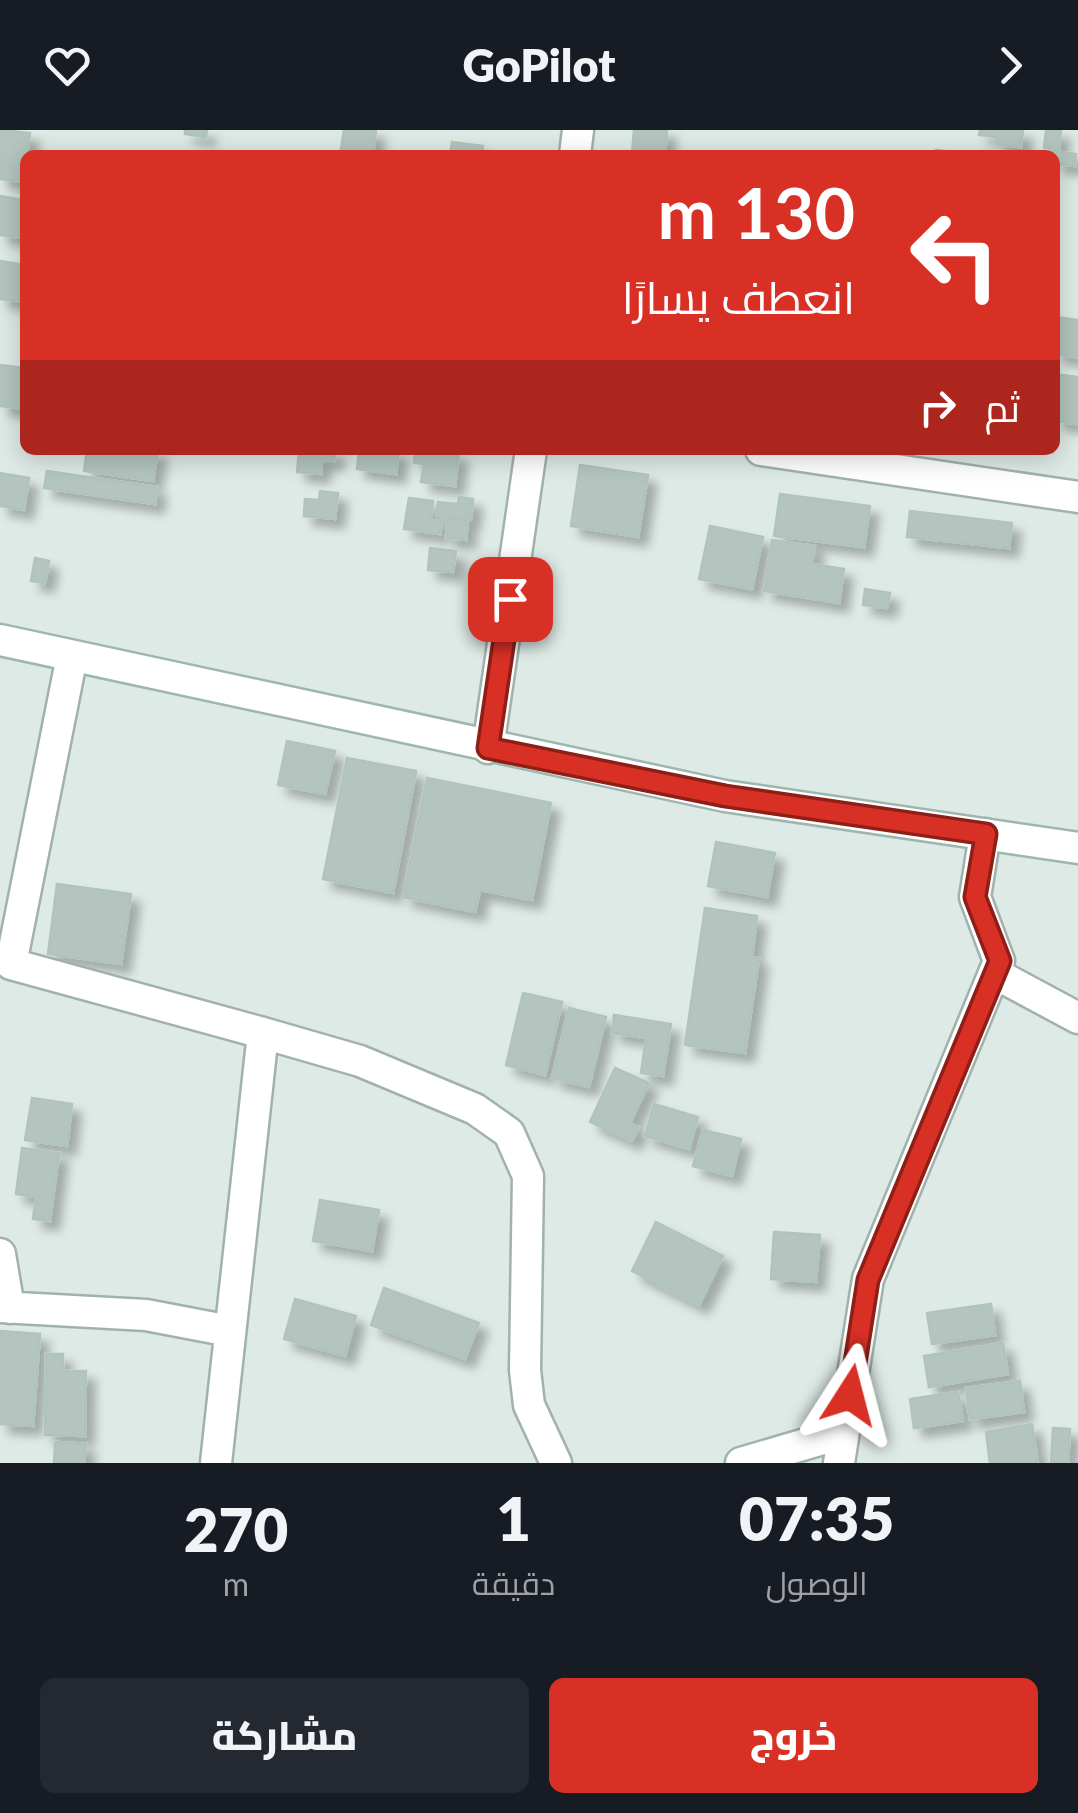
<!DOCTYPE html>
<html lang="ar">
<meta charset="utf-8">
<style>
body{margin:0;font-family:Lato,Cairo,sans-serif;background:#242831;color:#f1f3f6;direction:rtl;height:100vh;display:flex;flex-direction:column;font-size:38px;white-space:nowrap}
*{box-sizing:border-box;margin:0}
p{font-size:32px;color:#9ea1a6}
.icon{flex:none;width:55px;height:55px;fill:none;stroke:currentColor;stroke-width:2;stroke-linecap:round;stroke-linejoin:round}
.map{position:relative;height:1333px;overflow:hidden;direction:ltr}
.details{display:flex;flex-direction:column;background:#171b24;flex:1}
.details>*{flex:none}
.hud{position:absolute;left:20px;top:20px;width:1040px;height:305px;border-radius:15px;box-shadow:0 5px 25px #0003;direction:rtl;background:#d93025;color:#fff;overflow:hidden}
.pin{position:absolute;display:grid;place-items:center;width:85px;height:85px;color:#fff;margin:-42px;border-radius:20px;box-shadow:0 5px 15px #0006}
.me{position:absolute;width:110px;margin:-55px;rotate:9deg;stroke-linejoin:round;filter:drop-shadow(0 0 8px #0008)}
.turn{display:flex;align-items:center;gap:35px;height:210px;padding:0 40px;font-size:45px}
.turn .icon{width:130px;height:130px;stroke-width:2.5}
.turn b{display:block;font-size:70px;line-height:85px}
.then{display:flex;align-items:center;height:95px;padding:0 40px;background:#0003;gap:20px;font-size:38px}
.eta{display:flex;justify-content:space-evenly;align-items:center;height:170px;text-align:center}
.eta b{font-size:60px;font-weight:800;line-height:70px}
.primary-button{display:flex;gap:20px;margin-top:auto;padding:20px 40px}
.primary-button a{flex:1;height:115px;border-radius:15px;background:#d93025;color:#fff;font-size:40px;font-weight:800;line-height:115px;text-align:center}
.primary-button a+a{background:#242831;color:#f1f3f6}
header{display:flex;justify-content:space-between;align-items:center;height:130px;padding:0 40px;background:#171b24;font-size:45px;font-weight:800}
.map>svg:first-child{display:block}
</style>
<header><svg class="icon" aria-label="forward" viewBox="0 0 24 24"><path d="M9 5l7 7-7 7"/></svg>GoPilot<svg class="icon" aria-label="heart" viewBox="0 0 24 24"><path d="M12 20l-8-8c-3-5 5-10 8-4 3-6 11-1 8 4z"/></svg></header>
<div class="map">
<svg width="1078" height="1333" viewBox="0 0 1078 1333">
<defs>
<filter id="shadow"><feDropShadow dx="9" dy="9" stdDeviation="5" flood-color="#0004"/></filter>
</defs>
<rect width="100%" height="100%" fill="#deeae5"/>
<!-- building -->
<path fill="#b3c5be" stroke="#b0c4bc" stroke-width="2.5" filter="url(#shadow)" d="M 0,0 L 30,3 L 23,52 L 0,49 Z
M 185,0 L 207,0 L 206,7 L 185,4 Z
M 344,0 L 376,0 L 373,25 L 340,25 Z
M 634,0 L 667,0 L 665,25 L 632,25 Z
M 980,0 L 1023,0 L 1021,17 L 996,14 L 997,7 L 979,5 Z
M 1046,0 L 1061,0 L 1059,20 L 1044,18 Z
M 452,12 L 483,16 L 482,25 L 450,25 Z
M 936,20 L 973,24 L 973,25 L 935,25 Z
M 1053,21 L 1076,24 L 1075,36 L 1055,34 Z
M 0,66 L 25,70 L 23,108 L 0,105 Z
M 0,131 L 25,135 L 25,172 L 0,169 Z
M 1057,187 L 1078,190 L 1078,228 L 1055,224 Z
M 0,235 L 25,238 L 25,279 L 0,276 Z
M 1055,244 L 1078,247 L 1077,294 L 1055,291 Z
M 87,320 L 158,320 L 153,351 L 84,341 Z
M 299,320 L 335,320 L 334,331 L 322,330 L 321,344 L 297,342 Z
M 359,320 L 399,320 L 396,344 L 357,339 Z
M 415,320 L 459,323 L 455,356 L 421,352 L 424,334 L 414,333 Z
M 580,335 L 648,345 L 638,407 L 571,396 Z
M 47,341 L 157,357 L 155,374 L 44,358 Z
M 0,343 L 29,348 L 24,380 L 0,376 Z
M 320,361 L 338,363 L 335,389 L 304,386 L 305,369 L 319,370 Z
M 780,364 L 870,376 L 864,417 L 774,406 Z
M 459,367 L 473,369 L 471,389 L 436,385 L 438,372 L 458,374 Z
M 409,368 L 433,371 L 431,389 L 442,390 L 440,404 L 404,399 Z
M 910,381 L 1012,393 L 1009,418 L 907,407 Z
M 447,388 L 468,391 L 466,410 L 446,408 Z
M 710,396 L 763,407 L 752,459 L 699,449 Z
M 772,410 L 815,416 L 812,434 L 844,439 L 839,473 L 764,461 Z
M 430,418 L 456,421 L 453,442 L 428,440 Z
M 35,428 L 49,431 L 45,453 L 31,451 Z
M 865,459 L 890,463 L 887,478 L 863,475 Z
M 287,611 L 335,621 L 325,664 L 278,655 Z
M 347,628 L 416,641 L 393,763 L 323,749 Z
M 427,648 L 551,673 L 532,770 L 480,760 L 475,782 L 403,767 Z
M 716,712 L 775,723 L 767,767 L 708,756 Z
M 57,754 L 131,764 L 121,834 L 48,824 Z
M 705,778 L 757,786 L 752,827 L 759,828 L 745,923 L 685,915 Z
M 523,863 L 562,872 L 545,945 L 506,935 Z
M 569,878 L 606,887 L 589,957 L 552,948 Z
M 614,885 L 671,894 L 663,946 L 641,943 L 646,908 L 612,903 Z
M 615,938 L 649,953 L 630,993 L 639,997 L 632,1011 L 590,992 Z
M 32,968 L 72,974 L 67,1016 L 25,1010 Z
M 654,974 L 698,987 L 689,1019 L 645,1006 Z
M 703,1000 L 741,1009 L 732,1046 L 693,1036 Z
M 22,1018 L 59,1023 L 50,1091 L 33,1089 L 36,1067 L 16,1064 Z
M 320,1070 L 379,1080 L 372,1121 L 313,1111 Z
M 656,1092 L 723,1126 L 699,1175 L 632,1141 Z
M 774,1102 L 820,1105 L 816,1152 L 771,1149 Z
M 384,1158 L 479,1193 L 465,1229 L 371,1195 Z
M 295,1169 L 356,1186 L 345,1226 L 284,1209 Z
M 991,1174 L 995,1205 L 932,1214 L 927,1183 Z
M 0,1201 L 40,1204 L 33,1296 L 0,1294 Z
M 1003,1213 L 1008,1244 L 929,1257 L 924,1226 Z
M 46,1224 L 63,1224 L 63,1241 L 86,1241 L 85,1306 L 45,1305 Z
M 1020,1251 L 1024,1282 L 970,1289 L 966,1258 Z
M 958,1262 L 963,1291 L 914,1298 L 910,1269 Z
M 1032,1294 L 1038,1333 L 990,1333 L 986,1302 Z
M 1053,1298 L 1070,1299 L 1068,1333 L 1051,1333 Z
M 55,1312 L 86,1314 L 84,1333 L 54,1333 Z"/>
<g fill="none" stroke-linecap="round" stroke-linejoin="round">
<!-- street casing -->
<g stroke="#a1b2ac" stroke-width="35">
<path id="street" d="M 575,25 L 578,0
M 761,320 L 1078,367
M 72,526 L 11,834 L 263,903 L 216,1333
M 488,618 L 531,320
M 994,843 L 1078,888
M 263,903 L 360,931 L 475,979 L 509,1003 L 528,1046 L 525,1240 L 529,1275 L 556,1333
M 0,1124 L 9,1178
M 0,1177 L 146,1185 L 230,1201
M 741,1333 L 843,1303
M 839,1333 L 868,1149 L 999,831 L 975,767 L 985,704"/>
</g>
<!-- secondary casing -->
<g stroke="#9db6ae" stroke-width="35">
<path id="secondary" d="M 0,510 L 725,666 L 1078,718"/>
</g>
<!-- street -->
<use href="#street" stroke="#fff" stroke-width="30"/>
<!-- secondary -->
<use href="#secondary" stroke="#fff" stroke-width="30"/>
</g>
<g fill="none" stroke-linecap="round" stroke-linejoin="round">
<!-- route casing -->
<g stroke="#8d1f18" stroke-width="25">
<path id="route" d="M 510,469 L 488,618 L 725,666 L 986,704 L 975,767 L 1000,831 L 868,1150 L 850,1265"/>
</g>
<!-- route -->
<use href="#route" stroke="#d93025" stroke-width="18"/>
</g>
</svg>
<div class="pin" style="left:510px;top:469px;background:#d93025"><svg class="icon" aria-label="arrive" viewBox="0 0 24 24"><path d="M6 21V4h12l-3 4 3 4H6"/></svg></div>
<svg class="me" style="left:850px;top:1265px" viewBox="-20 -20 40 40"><path d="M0-17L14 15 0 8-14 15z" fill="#d93025" stroke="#fff" stroke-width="4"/></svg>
<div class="hud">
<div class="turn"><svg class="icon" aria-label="left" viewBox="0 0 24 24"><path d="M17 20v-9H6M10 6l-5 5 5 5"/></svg><div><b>130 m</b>انعطف يسارًا</div></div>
<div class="then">ثم<svg class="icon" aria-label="right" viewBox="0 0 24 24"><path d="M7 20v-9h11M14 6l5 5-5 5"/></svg></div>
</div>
</div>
<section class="details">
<div class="eta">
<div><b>07:35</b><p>الوصول</p></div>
<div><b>1</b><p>دقيقة</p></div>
<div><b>270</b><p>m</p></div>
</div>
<div class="primary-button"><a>خروج</a><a>مشاركة</a></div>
</section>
